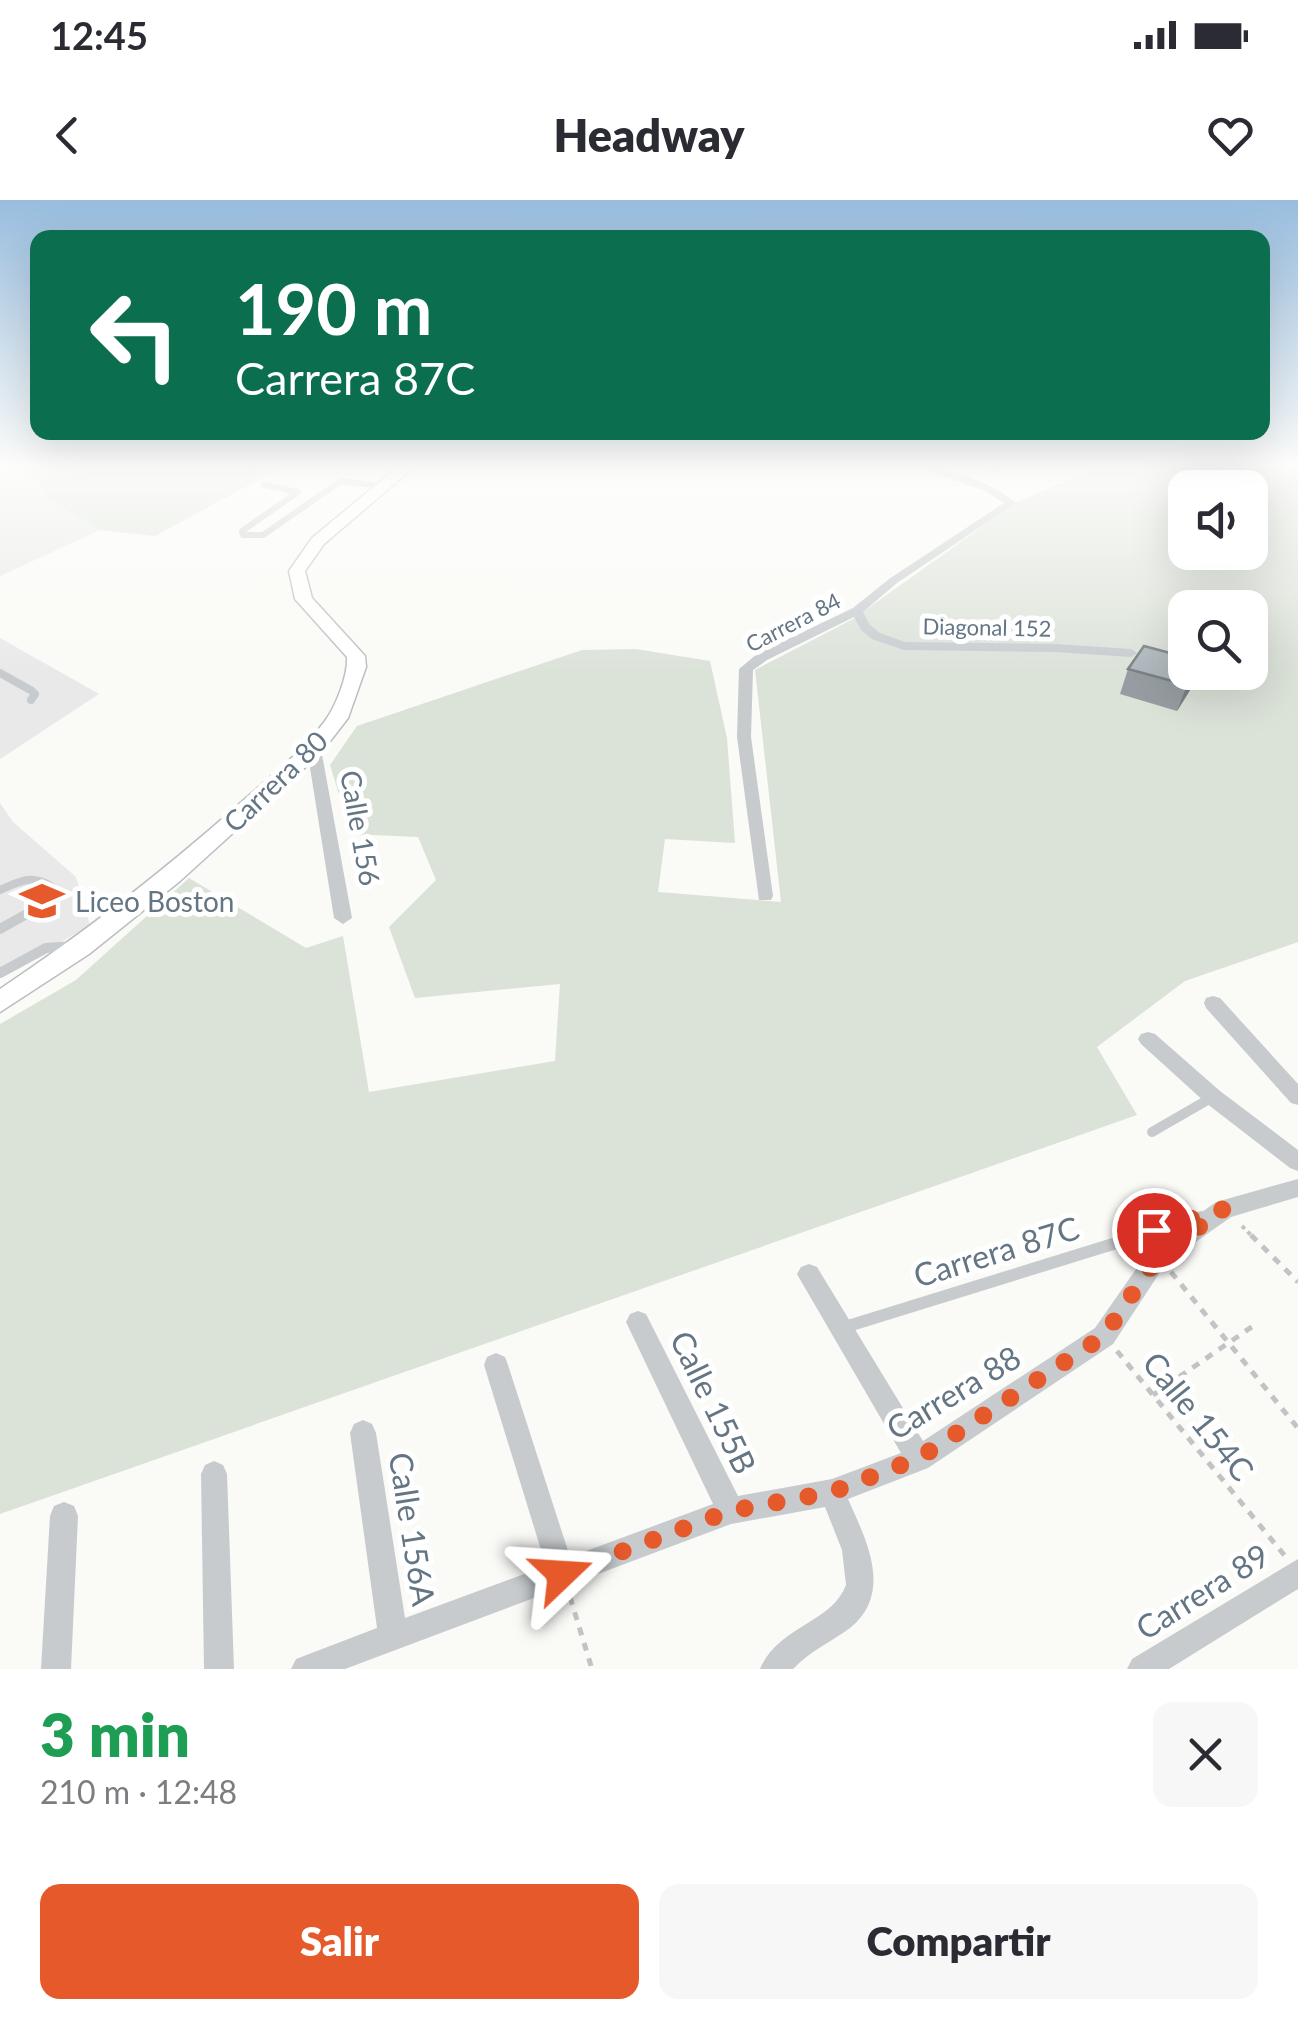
<!DOCTYPE html>
<html lang="es">
<meta charset="utf-8">
<style>
body{margin:0;font-family:Lato,sans-serif;background:#f7f7f7;color:#2b2b33;height:100vh;display:flex;flex-direction:column;font-size:38px;white-space:nowrap}
*{box-sizing:border-box;margin:0}
p{font-size:32px;color:#7c7c81}
.icon{flex:none;width:55px;height:55px;fill:none;stroke:currentColor;stroke-width:2;stroke-linecap:round;stroke-linejoin:round}
.map{position:relative;height:1469px;overflow:hidden}
.side{display:flex;flex-direction:column;background:#fff;flex:1}
.side>*{flex:none}
.hud{position:absolute;left:30px;top:30px;width:1240px;height:210px;border-radius:20px;box-shadow:0 10px 40px #0002;background:#0b6e4f;color:#fff;overflow:hidden}
.fabs{position:absolute;left:1168px;top:270px;display:grid;gap:20px}
.fabs a{display:grid;place-items:center;width:100px;height:100px;border-radius:20px;background:#fff;box-shadow:0 10px 40px #0002;font-size:50px}
.pin{position:absolute;display:grid;place-items:center;width:85px;height:85px;color:#fff;margin:-42px;border:5px solid #fff;border-radius:50%;box-shadow:0 2px 10px #0007}
.me{position:absolute;width:110px;margin:-55px;rotate:70deg;stroke-linejoin:round;filter:drop-shadow(0 0 8px #0008)}
.turn{display:flex;align-items:center;gap:35px;height:210px;padding:0 40px;font-size:45px}
.turn .icon{width:130px;height:130px;stroke-width:2.5}
.turn b{display:block;font-size:70px;line-height:85px}
.round{display:grid;place-items:center;flex:none;width:105px;height:105px;border-radius:20px;background:#f7f7f7}
.headline{display:flex;align-items:center;justify-content:space-between;height:170px;padding:0 40px}
h1{font-size:60px;font-weight:800;line-height:75px;color:#1e9e55}
.cta{display:flex;gap:20px;margin-top:auto;padding:20px 40px}
.cta a{flex:1;height:115px;border-radius:20px;background:#e6592b;color:#fff;font-size:40px;font-weight:800;line-height:115px;text-align:center}
.cta a+a{background:#f7f7f7;color:#2b2b33}
.status{display:flex;justify-content:space-between;align-items:center;height:70px;padding:0 50px;background:#fff;direction:ltr}
.status svg{height:28px;fill:currentColor}
header{display:flex;justify-content:space-between;align-items:center;height:130px;padding:0 40px;background:#fff;font-size:45px;font-weight:800}
.map>svg:first-child{display:block}
</style>
<div class="status"><b>12:45</b><svg viewBox="0 0 49 12"><path d="M0 12V9h3v3zM5 12V6h3v6zM10 12V3h3v9zM15 12V0h3v12zM26 1h20v11H26zM47 4h2v5h-2z"/></svg></div>
<header><svg class="icon" aria-label="back" viewBox="0 0 24 24"><path d="M15 5l-7 7 7 7"/></svg>Headway<svg class="icon" aria-label="heart" viewBox="0 0 24 24"><path d="M12 20l-8-8c-3-5 5-10 8-4 3-6 11-1 8 4z"/></svg></header>
<div class="map">
<svg width="1298" height="1469" viewBox="0 0 1298 1469">
<rect width="100%" height="100%" fill="#fafaf7"/>
<!-- built -->
<path fill="#e8e9e8" d="M 0,267 L 27,267 L 48,298 L 100,330 L 0,376 Z
M 0,438 L 99,494 L 0,559 Z
M 0,603 L 13,622 L 76,677 L 90,725 L 0,778 Z"/>
<!-- green -->
<path fill="#dbe2d8" fill-rule="evenodd" d="M 27,267 L 282,267 L 155,336 L 100,330 L 48,298 Z
M 1099,267 L 1298,267 L 1298,742 L 1185,781 L 1097,847 L 1137,915 L 0,1314 L 0,824 L 76,780 L 189,678 L 306,748 L 343,736 L 369,892 L 555,861 L 560,784 L 415,798 L 389,727 L 436,680 L 418,637 L 351,634 L 330,565 L 357,526 L 582,450 L 636,449 L 710,461 L 727,538 L 735,643 L 665,639 L 658,692 L 781,702 L 755,470 L 853,419 L 1015,303 ZM 1185,288 L 1250,288 L 1250,352 L 1185,352 ZM 1185,408 L 1250,408 L 1250,472 L 1185,472 Z"/>
<g fill="none" stroke-linecap="round" stroke-linejoin="round">
<!-- secondary casing -->
<g stroke="#b9bfc3" stroke-width="3">
<path id="secondary" d="M 398,267 L 414,267 L 324,344 L 305,371 L 312,398 L 365,456 L 366,467 L 348,518 L 321,553 L 180,681 L 89,754 L 0,812 L 0,789 C 84,733 161,673 237,606 C 267,579 301,554 325,521 C 336,506 348,476 347,457 L 295,399 L 289,371 L 312,338 Z"/>
</g>
<!-- path-far1 -->
<path stroke="#c1c3c5" stroke-width="4" stroke-dasharray="4 4" stroke-linecap="butt" d="M 1242,1026 L 1253,1037"/>
<!-- path -->
<path stroke="#c1c3c5" stroke-width="5" stroke-dasharray="8 8" stroke-linecap="butt" d="M 1251,1035 L 1298,1082
M 1171,1072 L 1297,1227
M 1117,1151 L 1285,1356
M 1153,1195 L 1253,1126
M 570,1397 L 592,1469"/>
<!-- lane-far3 -->
<path stroke="#c7cbce" stroke-width="6" d="M 991,271 L 1000,267
M 264,285 L 298,292
M 298,292 L 242,331 L 243,335 L 263,335 L 341,281 L 381,286"/>
<!-- lane-far2 -->
<path stroke="#c7cbce" stroke-width="8" d="M 0,473 L 32,491 L 35,494 L 31,500
M 0,690 C 22,680 35,673 56,690 L 48,702 L 37,708"/>
<!-- lane-far1 -->
<path stroke="#c7cbce" stroke-width="10" d="M 0,729 L 41,706
M 0,773 L 46,748 L 75,746
M 1152,932 L 1211,898
M 1134,1037 L 1202,1016"/>
<!-- lane -->
<path stroke="#c7cbce" stroke-width="12" d="M 845,1127 L 1142,1035"/>
<!-- street -->
<path fill="#c7cbce" fill-rule="evenodd" d="M 919,267 C 951,267 992,283 1016,303 L 897,383 L 863,412 L 870,425 L 880,433 L 905,442 L 1056,444 L 1131,449 L 1137,453 L 1131,457 L 1056,452 L 904,450 L 872,439 L 861,430 L 854,417 L 767,460 L 753,470 L 751,537 L 773,696 L 771,700 L 759,700 L 737,537 L 739,469 L 757,454 L 853,408 L 889,379 L 1004,303 L 985,291 Z
M 314,545 L 321,549 L 352,718 L 343,724 L 334,718 L 307,549 Z
M 1213,796 L 1220,798 L 1298,884 L 1298,905 L 1291,903 L 1206,808 L 1204,803 L 1206,798 Z
M 1148,832 L 1155,834 L 1220,891 L 1298,950 L 1298,971 L 1290,968 L 1206,903 L 1141,844 L 1138,839 L 1141,834 Z
M 1298,979 L 1298,997 L 1231,1017 L 1166,1063 L 1113,1144 L 928,1268 L 848,1299 C 866,1340 894,1392 850,1428 C 831,1442 810,1451 793,1469 L 760,1469 C 778,1426 832,1423 846,1385 L 842,1350 L 825,1307 L 731,1324 L 345,1469 L 291,1469 L 296,1459 L 377,1428 L 350,1233 L 354,1224 L 363,1220 L 372,1224 L 376,1233 L 405,1418 L 546,1366 L 484,1165 L 487,1157 L 496,1153 L 505,1157 L 508,1165 L 570,1357 L 713,1304 L 626,1122 L 630,1114 L 638,1111 L 646,1114 L 738,1296 L 832,1279 L 901,1253 L 801,1081 L 797,1074 L 801,1067 L 809,1064 L 817,1067 L 923,1241 L 1095,1128 L 1150,1049 L 1216,1002 Z
M 214,1261 L 223,1265 L 227,1274 L 234,1469 L 204,1469 L 201,1274 L 205,1265 Z
M 64,1302 L 74,1306 L 78,1316 L 71,1469 L 41,1469 L 50,1316 L 54,1306 Z
M 1298,1359 L 1298,1389 L 1169,1469 L 1127,1469 L 1132,1459 Z"/>
<!-- secondary -->
<use href="#secondary" fill="#fff" fill-rule="evenodd"/>
</g>
<!-- wall -->
<path fill="#969da2" d="M 1128,469 L 1185,472 L 1197,472 L 1192,487 L 1177,511 L 1120,494 Z"/>
<!-- shaded-wall -->
<path fill="#7a8084" d="M 1194,472 L 1197,472 L 1192,487 L 1177,511 L 1187,485 Z"/>
<!-- building -->
<path fill="#aeb7bc" stroke="#7a8084" stroke-width="2.5" d="M 1144,446 L 1185,457 L 1185,472 L 1194,472 L 1187,485 L 1128,469 Z"/>
<!-- sky -->
<linearGradient id="sky" x2="0" y2="1"><stop stop-color="#98bdde"/><stop offset="0.56" stop-color="#fdfdfb"/><stop offset="1" stop-color="#fdfdfb" stop-opacity="0"/></linearGradient>
<rect width="1298" height="473" fill="url(#sky)"/>
<g fill="none" stroke-linecap="round" stroke-linejoin="round">
<!-- route -->
<path stroke="#e6592b" stroke-width="18" stroke-dasharray="0 32.4" d="M 562,1374 L 730,1311 L 832,1292 L 919,1258 L 1104,1136 L 1158,1056 L 1224,1009 L 1154,1030"/>
</g>
<!-- icons -->
<defs>
<g id="school-bare" transform="scale(3.45)"><path d="M0-5L7-2L0 1L-7-2ZM-4 1L0 2.5L4 1V4Q0 6-4 4Z" fill="#e6592b" stroke="#fff" stroke-width="2.5" paint-order="stroke"/></g>
</defs>
<g fill-rule="evenodd">
<use href="#school-bare" x="42" y="701"/>
</g>
<g text-anchor="middle" dominant-baseline="central" stroke-width="10" stroke-linejoin="round" paint-order="stroke">
<!-- far-street labels -->
<g font-size="22" fill="#647583" stroke="#fff">
<text transform="translate(793 422) rotate(-27)">Carrera 84</text>
<text transform="translate(987 427) rotate(1)">Diagonal 152</text>
</g>
<!-- street labels -->
<g font-size="28" fill="#647583" stroke="#fff">
<text transform="translate(275 581) rotate(-44)">Carrera 80</text>
<text transform="translate(361 628) rotate(80)">Calle 156</text>
</g>
<!-- poi labels -->
<g font-size="28" fill="#647583" stroke="#fff" text-anchor="start">
<text x="75" y="701">Liceo Boston</text>
</g>
<!-- near-street labels -->
<g font-size="32" fill="#647583" stroke="#fff">
<text transform="translate(996 1051) rotate(-17)">Carrera 87C</text>
<text transform="translate(953 1192) rotate(-31)">Carrera 88</text>
<text transform="translate(714 1202) rotate(64)">Calle 155B</text>
<text transform="translate(1199 1216) rotate(51)">Calle 154C</text>
<text transform="translate(413 1329) rotate(81)">Calle 156A</text>
<text transform="translate(1202 1391) rotate(-32)">Carrera 89</text>
</g>
</g>
</svg>
<div class="fabs">
<a><svg class="icon" aria-label="sound" viewBox="0 0 24 24"><path d="M4 9h4l5-4v14l-5-4H4zM17 9q2 3 0 6"/></svg></a>
<a><svg class="icon" aria-label="search" viewBox="0 0 24 24"><circle cx="10" cy="10" r="6"/><path d="M15 15l6 6"/></svg></a>
</div>
<div class="pin" style="left:1154px;top:1030px;background:#d93025"><svg class="icon" aria-label="arrive" viewBox="0 0 24 24"><path d="M6 21V4h12l-3 4 3 4H6"/></svg></div>
<svg class="me" style="left:562px;top:1374px" viewBox="-20 -20 40 40"><path d="M0-17L14 15 0 8-14 15z" fill="#e6592b" stroke="#fff" stroke-width="4"/></svg>
<div class="hud">
<div class="turn"><svg class="icon" aria-label="left" viewBox="0 0 24 24"><path d="M17 20v-9H6M10 6l-5 5 5 5"/></svg><div><b>190 m</b>Carrera 87C</div></div>
</div>
</div>
<section class="side">
<div class="headline"><div><h1>3 min</h1><p>210 m · 12:48</p></div><a class="round"><svg class="icon" aria-label="close" viewBox="0 0 24 24"><path d="M6 6l12 12M18 6L6 18"/></svg></a></div>
<div class="cta"><a>Salir</a><a>Compartir</a></div>
</section>
